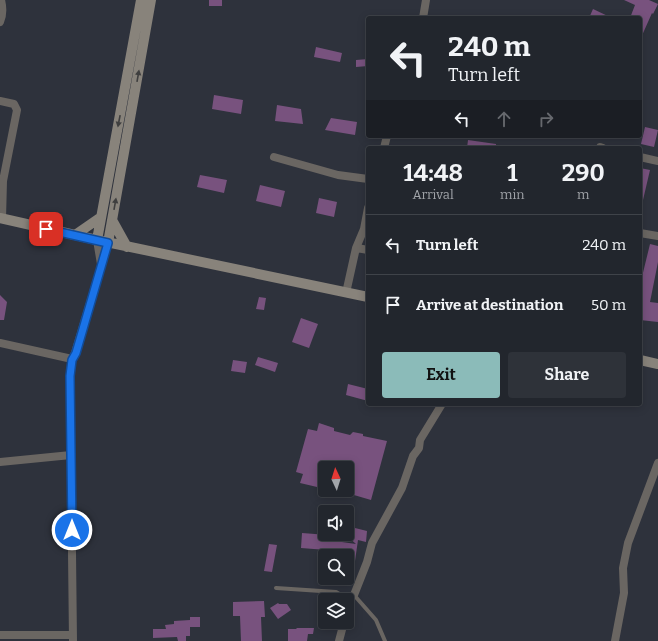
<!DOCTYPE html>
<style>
body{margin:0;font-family:Bitter,serif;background:#2e3239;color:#f1f3f6;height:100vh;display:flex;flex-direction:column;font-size:15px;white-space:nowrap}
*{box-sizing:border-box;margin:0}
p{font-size:13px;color:#a2a5aa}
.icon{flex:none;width:22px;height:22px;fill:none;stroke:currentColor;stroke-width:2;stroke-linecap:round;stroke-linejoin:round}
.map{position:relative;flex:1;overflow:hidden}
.sheet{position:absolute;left:366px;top:146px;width:276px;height:260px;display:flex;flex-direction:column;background:#22262d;border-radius:4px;box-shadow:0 2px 10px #0003,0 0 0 1px #3f4349}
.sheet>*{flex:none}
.hud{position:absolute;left:366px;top:16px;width:276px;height:122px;border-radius:4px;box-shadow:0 2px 10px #0003,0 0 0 1px #3f4349;background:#22262d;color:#f1f3f6;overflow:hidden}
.needle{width:26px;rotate:356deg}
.buttons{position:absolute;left:318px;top:461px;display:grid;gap:8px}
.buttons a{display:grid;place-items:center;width:36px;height:36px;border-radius:4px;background:#22262d;box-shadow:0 2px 10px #0003,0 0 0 1px #3f4349;font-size:20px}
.pin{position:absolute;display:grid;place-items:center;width:34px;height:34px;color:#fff;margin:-17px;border-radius:8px;box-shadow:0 2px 6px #0006}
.me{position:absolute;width:44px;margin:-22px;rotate:0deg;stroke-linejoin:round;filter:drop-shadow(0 0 3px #0008)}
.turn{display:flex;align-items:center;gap:14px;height:84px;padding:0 16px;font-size:18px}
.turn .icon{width:52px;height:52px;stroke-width:2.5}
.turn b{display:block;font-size:28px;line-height:34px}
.lanes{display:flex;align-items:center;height:38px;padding:0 16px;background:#0003;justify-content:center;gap:20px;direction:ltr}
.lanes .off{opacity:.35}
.eta{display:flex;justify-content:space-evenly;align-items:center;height:68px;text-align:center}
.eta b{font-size:24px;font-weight:700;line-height:28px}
.button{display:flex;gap:8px;margin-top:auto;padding:8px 16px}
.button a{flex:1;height:46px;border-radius:4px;background:#8bbbb9;color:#111;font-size:16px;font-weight:700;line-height:46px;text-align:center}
.button a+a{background:#2e3239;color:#f1f3f6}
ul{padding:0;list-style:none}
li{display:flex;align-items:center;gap:12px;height:60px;padding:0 16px;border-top:1px solid #3f4349}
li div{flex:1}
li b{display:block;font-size:15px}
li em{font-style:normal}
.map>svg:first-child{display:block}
</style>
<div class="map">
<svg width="658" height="641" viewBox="0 0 658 641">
<rect width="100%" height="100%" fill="#2e323c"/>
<!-- building -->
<path fill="#78527e" d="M 209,0 L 222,0 L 222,6 L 209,6 Z
M 624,0 L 649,0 L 658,4 L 653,14 L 652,13 L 640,40 L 640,18 L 630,18 L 635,5 Z
M 593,9 L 612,18 L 589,18 Z
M 316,47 L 342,53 L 340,62 L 314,57 Z
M 368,59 L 368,66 L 356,67 L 356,60 Z
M 214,95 L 243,100 L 241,114 L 212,109 Z
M 277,105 L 301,109 L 303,124 L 275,121 Z
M 331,118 L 357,122 L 355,135 L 325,130 Z
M 645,127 L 658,130 L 654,147 L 641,144 Z
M 468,140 L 496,144 L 496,148 L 467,148 Z
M 640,168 L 650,170 L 643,200 L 640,199 Z
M 200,175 L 227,180 L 224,193 L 197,187 Z
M 260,185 L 285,191 L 281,207 L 256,201 Z
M 319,198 L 337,202 L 334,217 L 316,213 Z
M 650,244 L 658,246 L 658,262 L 650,302 L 658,303 L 658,322 L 640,320 L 640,285 Z
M 0,295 L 7,302 L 4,320 L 0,320 Z
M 259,297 L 266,298 L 264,310 L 256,309 Z
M 301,318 L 318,324 L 309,348 L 292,342 Z
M 258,357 L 278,363 L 275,372 L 255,365 Z
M 233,360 L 247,362 L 245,373 L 231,371 Z
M 348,384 L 368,389 L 368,401 L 346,395 Z
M 319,423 L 334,428 L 334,431 L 350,435 L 353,432 L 363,434 L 363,436 L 387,441 L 371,500 L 347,493 L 347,468 L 325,468 L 325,487 L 317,485 L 317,487 L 300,483 L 303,474 L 296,472 L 308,429 L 317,431 Z
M 347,526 L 367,531 L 366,542 L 358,540 L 355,561 L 347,560 L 347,556 L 339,556 L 339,551 L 301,548 L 302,533 L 328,535 L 328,540 L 356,544 L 347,536 Z
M 269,544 L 277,545 L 272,572 L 264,571 Z
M 264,601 L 265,617 L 261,617 L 262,641 L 241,641 L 240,616 L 233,616 L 233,602 Z
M 278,603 L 279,604 L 287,604 L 291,610 L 278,619 L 270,608 Z
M 190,617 L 200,617 L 200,627 L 190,627 L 190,636 L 186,636 L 186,641 L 178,641 L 177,637 L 153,638 L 153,629 L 166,629 L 165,625 L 174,624 L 174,621 L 190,620 Z
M 296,628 L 314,628 L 313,634 L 308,634 L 307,641 L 288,641 L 288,629 L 297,629 Z"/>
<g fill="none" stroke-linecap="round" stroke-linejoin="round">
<!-- lane -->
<path stroke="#6a6662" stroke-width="4" d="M 276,588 L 336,592 L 351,601 L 354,595 L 376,620 L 385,641"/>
<!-- street -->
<path stroke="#6a6662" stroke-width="8" d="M 423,18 L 426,0
M 0,22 C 3,15 3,8 1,0
M 0,101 L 14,104 L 17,110 L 3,181 L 2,219
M 600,147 L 603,148
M 384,148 L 387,136
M 274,157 L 338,175 L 368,179
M 640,157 L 658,161
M 640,233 L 658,236
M 97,240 L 101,264
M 357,248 L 368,250
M 346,293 L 356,248 L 364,229 L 368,208
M 0,343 L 72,359
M 0,462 L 71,455
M 354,595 L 367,562 L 372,543 L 402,488 L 413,456 L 419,448 L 420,440 L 442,404
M 347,613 L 351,601
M 0,635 L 73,635
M 73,641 L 70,376 L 72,359 L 75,353 L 108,243
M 339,641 L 344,622
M 615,641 L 624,593 L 623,568 L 628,543 L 658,463"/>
<!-- secondary -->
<path stroke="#88837b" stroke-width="10" d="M 0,218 L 97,240 L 368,297
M 112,220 L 127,247
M 75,235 L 101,217
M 97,240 L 141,0
M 108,243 L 151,0
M 640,360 L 658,364"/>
</g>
<!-- one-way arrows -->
<defs><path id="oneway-solid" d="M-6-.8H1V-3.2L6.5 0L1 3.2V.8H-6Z"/></defs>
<g fill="#3f3f3f">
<use href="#oneway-solid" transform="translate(138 76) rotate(-80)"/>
<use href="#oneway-solid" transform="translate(119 121) rotate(101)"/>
<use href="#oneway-solid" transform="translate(115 204) rotate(-80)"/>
</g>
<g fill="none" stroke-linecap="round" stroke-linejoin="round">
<!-- route casing -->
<g stroke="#114b97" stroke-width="10">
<path id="route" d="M 46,229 L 108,243 L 76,353 L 72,360 L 70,376 L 72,530"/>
</g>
<!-- route -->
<use href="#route" stroke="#1a73e8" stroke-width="7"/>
</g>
</svg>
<div class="buttons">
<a><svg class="needle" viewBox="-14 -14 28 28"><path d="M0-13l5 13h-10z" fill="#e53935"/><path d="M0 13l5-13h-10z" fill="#a2a5aa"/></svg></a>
<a><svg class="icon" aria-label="sound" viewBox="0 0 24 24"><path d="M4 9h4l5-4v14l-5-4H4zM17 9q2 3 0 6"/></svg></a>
<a><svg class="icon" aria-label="search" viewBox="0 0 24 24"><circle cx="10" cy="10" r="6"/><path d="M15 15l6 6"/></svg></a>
<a><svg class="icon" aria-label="layers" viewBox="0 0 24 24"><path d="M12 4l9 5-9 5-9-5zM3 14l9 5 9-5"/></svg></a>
</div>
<div class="pin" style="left:46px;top:229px;background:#d93025"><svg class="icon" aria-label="arrive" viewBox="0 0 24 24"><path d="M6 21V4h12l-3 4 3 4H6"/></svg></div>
<svg class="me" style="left:72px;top:530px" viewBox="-20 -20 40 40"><circle r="17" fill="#1a73e8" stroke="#fff" stroke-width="3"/><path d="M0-11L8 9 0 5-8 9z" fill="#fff"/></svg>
<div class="hud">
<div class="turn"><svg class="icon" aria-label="left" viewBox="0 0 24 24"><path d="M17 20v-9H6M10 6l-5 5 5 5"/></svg><div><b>240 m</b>Turn left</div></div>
<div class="lanes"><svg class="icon" aria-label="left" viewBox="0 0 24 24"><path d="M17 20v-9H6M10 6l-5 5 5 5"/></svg><svg class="icon off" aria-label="ahead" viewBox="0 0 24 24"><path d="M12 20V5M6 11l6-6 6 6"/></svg><svg class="icon off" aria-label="right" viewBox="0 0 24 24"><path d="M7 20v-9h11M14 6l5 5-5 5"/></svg></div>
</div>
<section class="sheet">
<div class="eta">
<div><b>14:48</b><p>Arrival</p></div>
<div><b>1</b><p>min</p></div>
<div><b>290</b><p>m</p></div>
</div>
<ul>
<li><svg class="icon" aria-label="left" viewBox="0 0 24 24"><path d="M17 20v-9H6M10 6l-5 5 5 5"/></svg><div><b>Turn left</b></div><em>240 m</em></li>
<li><svg class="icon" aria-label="arrive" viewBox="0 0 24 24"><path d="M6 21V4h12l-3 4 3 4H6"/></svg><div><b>Arrive at destination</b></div><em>50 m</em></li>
</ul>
<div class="button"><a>Exit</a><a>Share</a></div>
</section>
</div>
